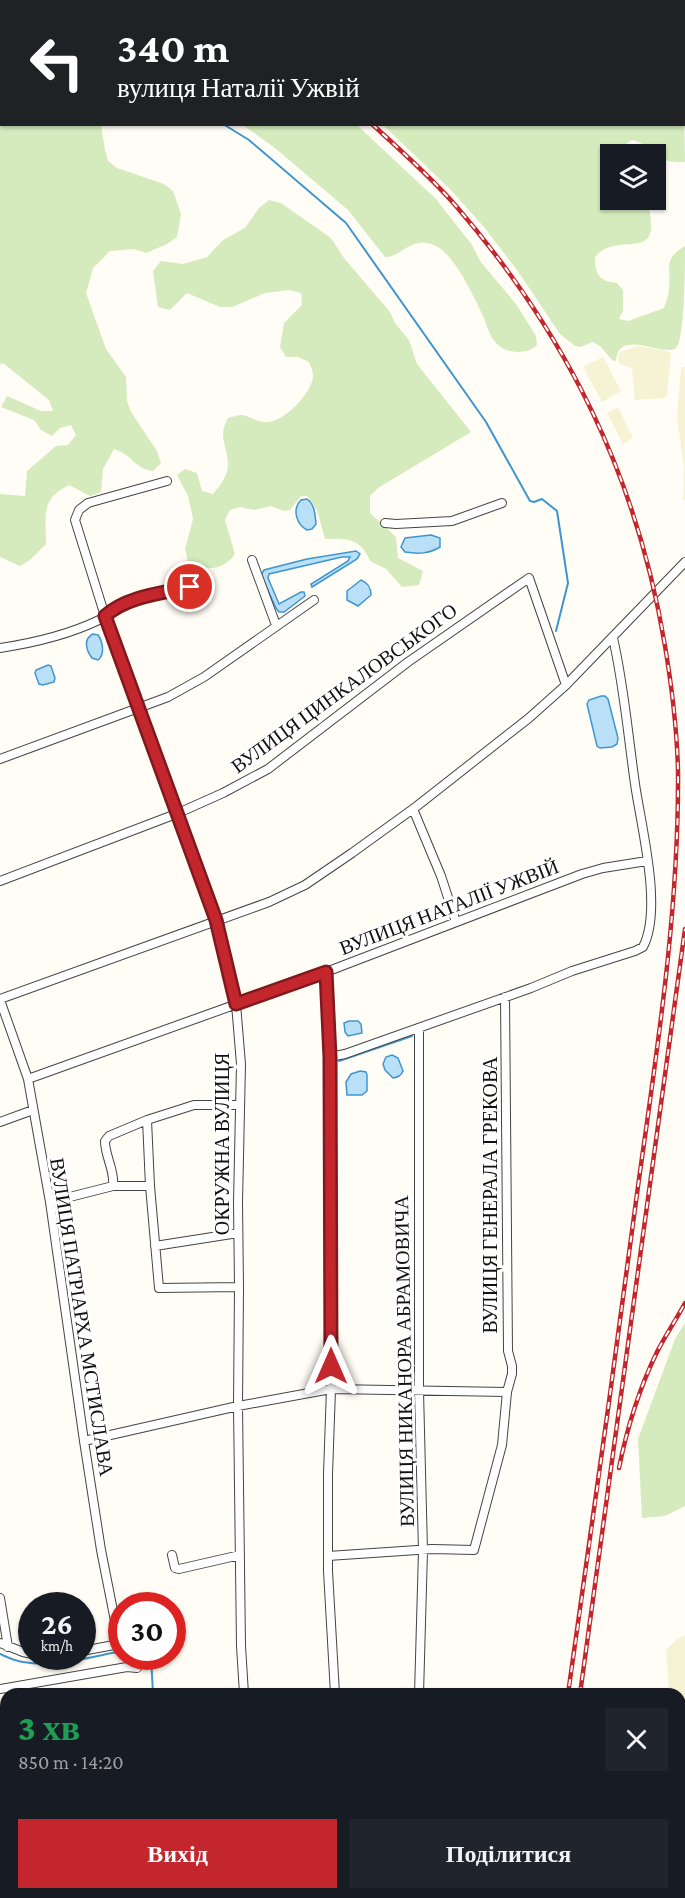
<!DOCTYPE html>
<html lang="uk">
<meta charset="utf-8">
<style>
body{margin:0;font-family:"Crimson Pro",serif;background:#20242c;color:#f1f3f6;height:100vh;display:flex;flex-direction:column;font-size:22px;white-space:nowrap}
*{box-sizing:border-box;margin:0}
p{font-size:20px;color:#9ea1a6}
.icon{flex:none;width:33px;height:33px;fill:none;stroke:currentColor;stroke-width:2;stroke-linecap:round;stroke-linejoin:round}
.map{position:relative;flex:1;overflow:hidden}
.side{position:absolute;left:0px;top:1688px;width:686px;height:212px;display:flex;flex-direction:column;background:#171b24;border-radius:18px 18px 0 0;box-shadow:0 2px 4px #0004}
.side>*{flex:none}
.guide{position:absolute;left:0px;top:0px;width:686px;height:126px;box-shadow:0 2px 4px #0004;background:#202124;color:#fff;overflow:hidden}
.controls{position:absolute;left:600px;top:144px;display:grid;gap:12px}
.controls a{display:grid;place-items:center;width:66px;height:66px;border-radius:0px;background:#171b24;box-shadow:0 2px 4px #0004;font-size:30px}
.speed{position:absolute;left:18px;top:1592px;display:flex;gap:12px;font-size:30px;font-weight:700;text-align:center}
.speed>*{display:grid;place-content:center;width:78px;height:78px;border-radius:50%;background:#171b24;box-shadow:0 2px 4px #0004;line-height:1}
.speed small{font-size:15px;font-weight:400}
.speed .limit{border:9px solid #d22;background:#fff;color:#111}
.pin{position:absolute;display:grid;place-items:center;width:51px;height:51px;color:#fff;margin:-26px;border:3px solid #fff;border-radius:50%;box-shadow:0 2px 6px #0007}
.me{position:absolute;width:66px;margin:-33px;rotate:0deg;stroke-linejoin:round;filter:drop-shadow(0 0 4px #0008)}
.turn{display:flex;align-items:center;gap:21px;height:126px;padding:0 18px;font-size:27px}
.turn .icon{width:78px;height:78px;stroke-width:2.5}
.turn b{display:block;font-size:42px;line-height:51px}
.round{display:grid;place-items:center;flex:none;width:63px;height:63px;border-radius:0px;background:#20242c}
.head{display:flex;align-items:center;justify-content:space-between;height:102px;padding:0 18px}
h1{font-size:36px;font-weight:800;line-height:45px;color:#1e9e55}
.button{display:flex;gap:12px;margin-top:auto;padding:12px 18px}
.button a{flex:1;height:69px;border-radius:0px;background:#c4262e;color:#fff;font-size:24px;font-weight:800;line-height:69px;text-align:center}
.button a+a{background:#20242c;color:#f1f3f6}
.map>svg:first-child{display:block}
</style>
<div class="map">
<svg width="685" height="1898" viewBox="0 0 685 1898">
<rect width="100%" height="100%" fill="#fffdf5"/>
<!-- farmland -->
<path fill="#f6f3d4" d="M 639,346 L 671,352 L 667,395 L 665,398 L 635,400 L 632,368 L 619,364 L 618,359 L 620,352 Z
M 603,357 L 621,391 L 602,402 L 583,367 Z
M 681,367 L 685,367 L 685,500 L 683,500 L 684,467 L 677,418 Z
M 618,407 L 633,438 L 623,444 L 607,413 Z
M 685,1635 L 685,1796 L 680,1785 L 680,1694 L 669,1693 L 666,1650 L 677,1639 Z
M 680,1854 L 685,1858 L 685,1898 L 616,1898 L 616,1893 L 680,1893 Z"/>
<!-- green -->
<path fill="#d5ebbd" d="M 0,0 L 141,0 L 145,1 L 2,2 L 1,13 L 0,12 Z
M 337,0 L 685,0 L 685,86 L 684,2 L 342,2 Z
M 0,34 L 2,34 L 2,124 L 101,125 L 105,150 L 108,161 L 117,168 L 164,184 L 173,191 L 181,214 L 177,237 L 167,244 L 146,253 L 134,249 L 110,251 L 93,268 L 86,293 L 106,349 L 126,377 L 127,401 L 131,412 L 157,451 L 161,463 L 153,471 C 133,468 133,455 114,449 L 103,469 L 101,492 L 90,496 L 69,485 C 40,499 46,516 46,544 L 30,560 L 20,566 L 0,557 L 0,494 L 25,496 L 27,471 L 56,446 L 68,445 L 76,435 L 71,425 L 60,428 L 52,436 L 41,430 L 34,420 L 1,407 L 7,396 L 41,411 L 53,411 L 49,400 L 3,363 L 0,364 Z
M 684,107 L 685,162 C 650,164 657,146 632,140 L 624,145 L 622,154 L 610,154 L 610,200 L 647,200 C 665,269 620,228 595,257 C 595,275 599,281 617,283 L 623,290 L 623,310 L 619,319 L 628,321 L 664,308 C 666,302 669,295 669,288 C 671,267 663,259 685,246 C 685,263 685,338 676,348 C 664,358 618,327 616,361 L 612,360 L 601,347 L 593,342 L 580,347 L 575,346 L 560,334 L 517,270 L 484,227 L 450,189 L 383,125 L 684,124 Z
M 243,125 L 357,125 L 436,199 L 472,245 L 480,261 L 516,304 L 536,336 L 537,345 C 527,355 505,354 496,343 C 490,337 487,326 484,318 C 475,299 455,255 436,246 C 411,234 403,257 385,257 L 348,210 L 275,148 Z
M 269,200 L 281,203 L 331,238 L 344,258 L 390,312 L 395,323 L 409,340 L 417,364 L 471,432 L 378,488 L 370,496 L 370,513 L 396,537 L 398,558 L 423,571 L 419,585 L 402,587 L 386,569 L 370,561 C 361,539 348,538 325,539 L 317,510 L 307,496 L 301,496 L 290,510 L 284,511 L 271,506 L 254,510 L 240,507 L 230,510 L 225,520 L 235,554 C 222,572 206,570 188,562 L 185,549 L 193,519 L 188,496 L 177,475 L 185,469 L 197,473 L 202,491 L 213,494 C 220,486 228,475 228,465 C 228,445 217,438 228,418 C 232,417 238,415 242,415 C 249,416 257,422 265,422 C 283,424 312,393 313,376 C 313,371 311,367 309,362 L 298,357 L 286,357 L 280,347 L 284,323 L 302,305 L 301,293 L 290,290 L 265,293 L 232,307 L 220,307 L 187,293 L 170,310 L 158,307 L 153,271 L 161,261 L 183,264 L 207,257 L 223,240 L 245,228 L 259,208 Z
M 685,1323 L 685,1506 L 665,1516 L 642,1518 L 638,1439 L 675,1339 Z"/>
<!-- water -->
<path fill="#b9e0f7" stroke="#3f96cf" stroke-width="1.5" d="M 307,499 C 315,505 315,514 316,524 L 312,529 L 307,530 C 296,524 292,509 301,500 Z
M 431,535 L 440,538 L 440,547 C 429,554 418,554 405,552 L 401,547 L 405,538 Z
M 356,551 L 360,554 L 357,559 L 312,587 L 311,584 L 348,561 L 350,557 L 342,557 L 269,574 L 268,578 L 279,604 L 301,592 L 304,592 L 305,596 L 284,612 L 279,612 L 276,608 L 261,575 L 264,570 L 307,559 Z
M 361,580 C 368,583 371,587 371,595 L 358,606 L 347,600 L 347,591 Z
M 93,634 L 98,635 C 103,642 105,655 98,660 L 92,658 C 86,650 83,639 93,634 Z
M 48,665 L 51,666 L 55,678 L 54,682 L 43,685 L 39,684 L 35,673 L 36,670 Z
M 601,696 L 605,696 L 608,699 L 618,738 L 617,744 L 612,747 L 600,748 L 597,746 L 587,704 L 589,700 Z
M 349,1021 L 358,1021 L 361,1024 L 362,1033 L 348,1036 L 345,1032 L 344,1023 Z
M 392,1055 L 398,1058 L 403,1071 C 401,1076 398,1077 393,1078 L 385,1070 L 383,1064 L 386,1057 Z
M 360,1071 L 366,1072 L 367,1075 L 367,1091 L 362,1095 L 347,1095 L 346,1082 L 351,1074 Z"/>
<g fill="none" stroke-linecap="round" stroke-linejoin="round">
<!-- stream -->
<path stroke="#3f96cf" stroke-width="2" d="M 0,19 L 2,19
M 223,124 L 249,140 L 346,223 L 486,422 L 530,501 L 534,502 L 542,499 L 557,511 L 568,583 L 556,631
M 339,1061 L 412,1036
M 0,1654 C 7,1657 15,1661 23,1662 C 55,1668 90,1657 122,1651
M 151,1656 L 153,1694
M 680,1846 L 685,1849
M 167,1893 L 168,1898
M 609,1898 L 610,1893"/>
<!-- minor casing -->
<g stroke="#444" stroke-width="10">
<path id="minor" d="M 167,481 L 88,503 L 79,510 L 75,520 L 105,616 L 216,920 L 236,1004 L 241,1064 L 238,1202 L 239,1287 L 238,1406 L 241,1646 L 244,1694
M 385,523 L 396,524 L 452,521 L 502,503
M 252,560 L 276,625
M 0,648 C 33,643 68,635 99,620 C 108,616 113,608 122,605 C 144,597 167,592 190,587
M 0,759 L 168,697 L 204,677 L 314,600
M 413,809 L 441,876 L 456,922
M 0,881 L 176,814 L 223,793 L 268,769 L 408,662 L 529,578 L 566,685
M 326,972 L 330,1057 L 331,1389 L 328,1474 L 328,1571 L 335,1694
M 0,999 L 269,902 L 305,885 L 352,853 L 417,806 L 529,718 L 566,685 L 685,562
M 0,1000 L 28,1079 L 50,1202 L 84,1441 L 101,1550 L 118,1636 L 114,1645 L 82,1651
M 419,1028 L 419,1391 L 423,1551 L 419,1694
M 330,1057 L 345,1054 L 531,988 L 572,971 L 635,951 L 643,947 C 663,909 641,826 635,784 C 628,735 624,686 613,638
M 28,1079 L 326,972 L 582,874 L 603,868 L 647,861
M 0,1122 L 33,1110
M 113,1186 C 115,1170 105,1157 105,1141 L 109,1136 L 147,1120
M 150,1186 L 159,1288 L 239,1287
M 50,1202 L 113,1186 L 150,1186 L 147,1120 L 194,1105 L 240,1105
M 155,1246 L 238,1233
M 84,1441 L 238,1406 L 331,1389 L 507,1392
M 172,1555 L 175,1568 L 179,1569 L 240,1555
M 328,1556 L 432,1549 L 474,1550 L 502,1445 L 507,1392 L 512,1374 L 512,1366 L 508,1351 L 505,997
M 0,1598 L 8,1647
M 0,1643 L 23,1652 L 32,1654
M 0,1689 L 127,1667 L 137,1668
M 0,1781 L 6,1780
M 0,1874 L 6,1873
M 295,1893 L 297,1898
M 228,1898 L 229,1893"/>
</g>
<!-- minor -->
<use href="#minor" stroke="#fff" stroke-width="8"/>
<!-- rail casing -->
<g stroke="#c4262e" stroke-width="4.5">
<path id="rail" d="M 181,0 L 184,2
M 194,0 L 197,2
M 372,124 C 401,151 431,177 456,206 C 568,336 637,477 665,646 C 672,688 677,729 678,771 C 679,908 658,1044 639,1179 C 616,1351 593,1522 568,1694
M 619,1468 C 627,1428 639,1389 657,1352 C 665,1336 676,1320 685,1303
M 580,1694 L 685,929
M 545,1898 L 546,1893
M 557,1898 L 557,1893"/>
</g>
<!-- rail -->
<use href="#rail" stroke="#fff" stroke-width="2" stroke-dasharray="7" stroke-linecap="butt"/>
</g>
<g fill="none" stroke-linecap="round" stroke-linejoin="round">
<!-- route casing -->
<g stroke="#7f191e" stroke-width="15">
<path id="route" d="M 190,587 C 163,593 127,596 105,616 L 216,920 L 236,1004 L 326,972 L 330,1057 L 331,1366"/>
</g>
<!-- route -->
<use href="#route" stroke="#c4262e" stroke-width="10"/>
</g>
<g text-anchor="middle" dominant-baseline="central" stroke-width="6" stroke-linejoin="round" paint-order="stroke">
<!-- street labels -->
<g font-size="20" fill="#111" stroke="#fff">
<text transform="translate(344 688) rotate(-36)">ВУЛИЦЯ ЦИНКАЛОВСЬКОГО</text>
<text transform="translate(449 907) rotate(-21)">ВУЛИЦЯ НАТАЛІЇ УЖВІЙ</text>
<text transform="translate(222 1144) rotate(-90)">ОКРУЖНА ВУЛИЦЯ</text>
<text transform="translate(490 1195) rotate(-90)">ВУЛИЦЯ ГЕНЕРАЛА ГРЕКОВА</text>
<text transform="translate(82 1317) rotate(81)">ВУЛИЦЯ ПАТРІАРХА МСТИСЛАВА</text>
<text transform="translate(404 1361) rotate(-91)">ВУЛИЦЯ НИКАНОРА АБРАМОВИЧА</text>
</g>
</g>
</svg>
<div class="controls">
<a><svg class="icon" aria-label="layers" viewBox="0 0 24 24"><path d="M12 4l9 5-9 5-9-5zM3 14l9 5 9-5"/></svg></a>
</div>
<div class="speed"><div>26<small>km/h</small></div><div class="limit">30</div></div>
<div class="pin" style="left:190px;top:587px;background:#d93025"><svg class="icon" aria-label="arrive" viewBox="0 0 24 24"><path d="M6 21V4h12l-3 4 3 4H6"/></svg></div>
<svg class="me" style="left:331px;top:1366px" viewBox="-20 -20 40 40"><path d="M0-17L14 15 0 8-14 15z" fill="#c4262e" stroke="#fff" stroke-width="4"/></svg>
<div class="guide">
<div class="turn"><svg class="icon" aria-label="left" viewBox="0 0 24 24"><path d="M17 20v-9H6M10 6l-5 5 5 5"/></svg><div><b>340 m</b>вулиця Наталії Ужвій</div></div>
</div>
<section class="side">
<div class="head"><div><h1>3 хв</h1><p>850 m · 14:20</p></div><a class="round"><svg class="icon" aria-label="close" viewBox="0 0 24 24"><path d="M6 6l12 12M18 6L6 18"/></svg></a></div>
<div class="button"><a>Вихід</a><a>Поділитися</a></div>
</section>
</div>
